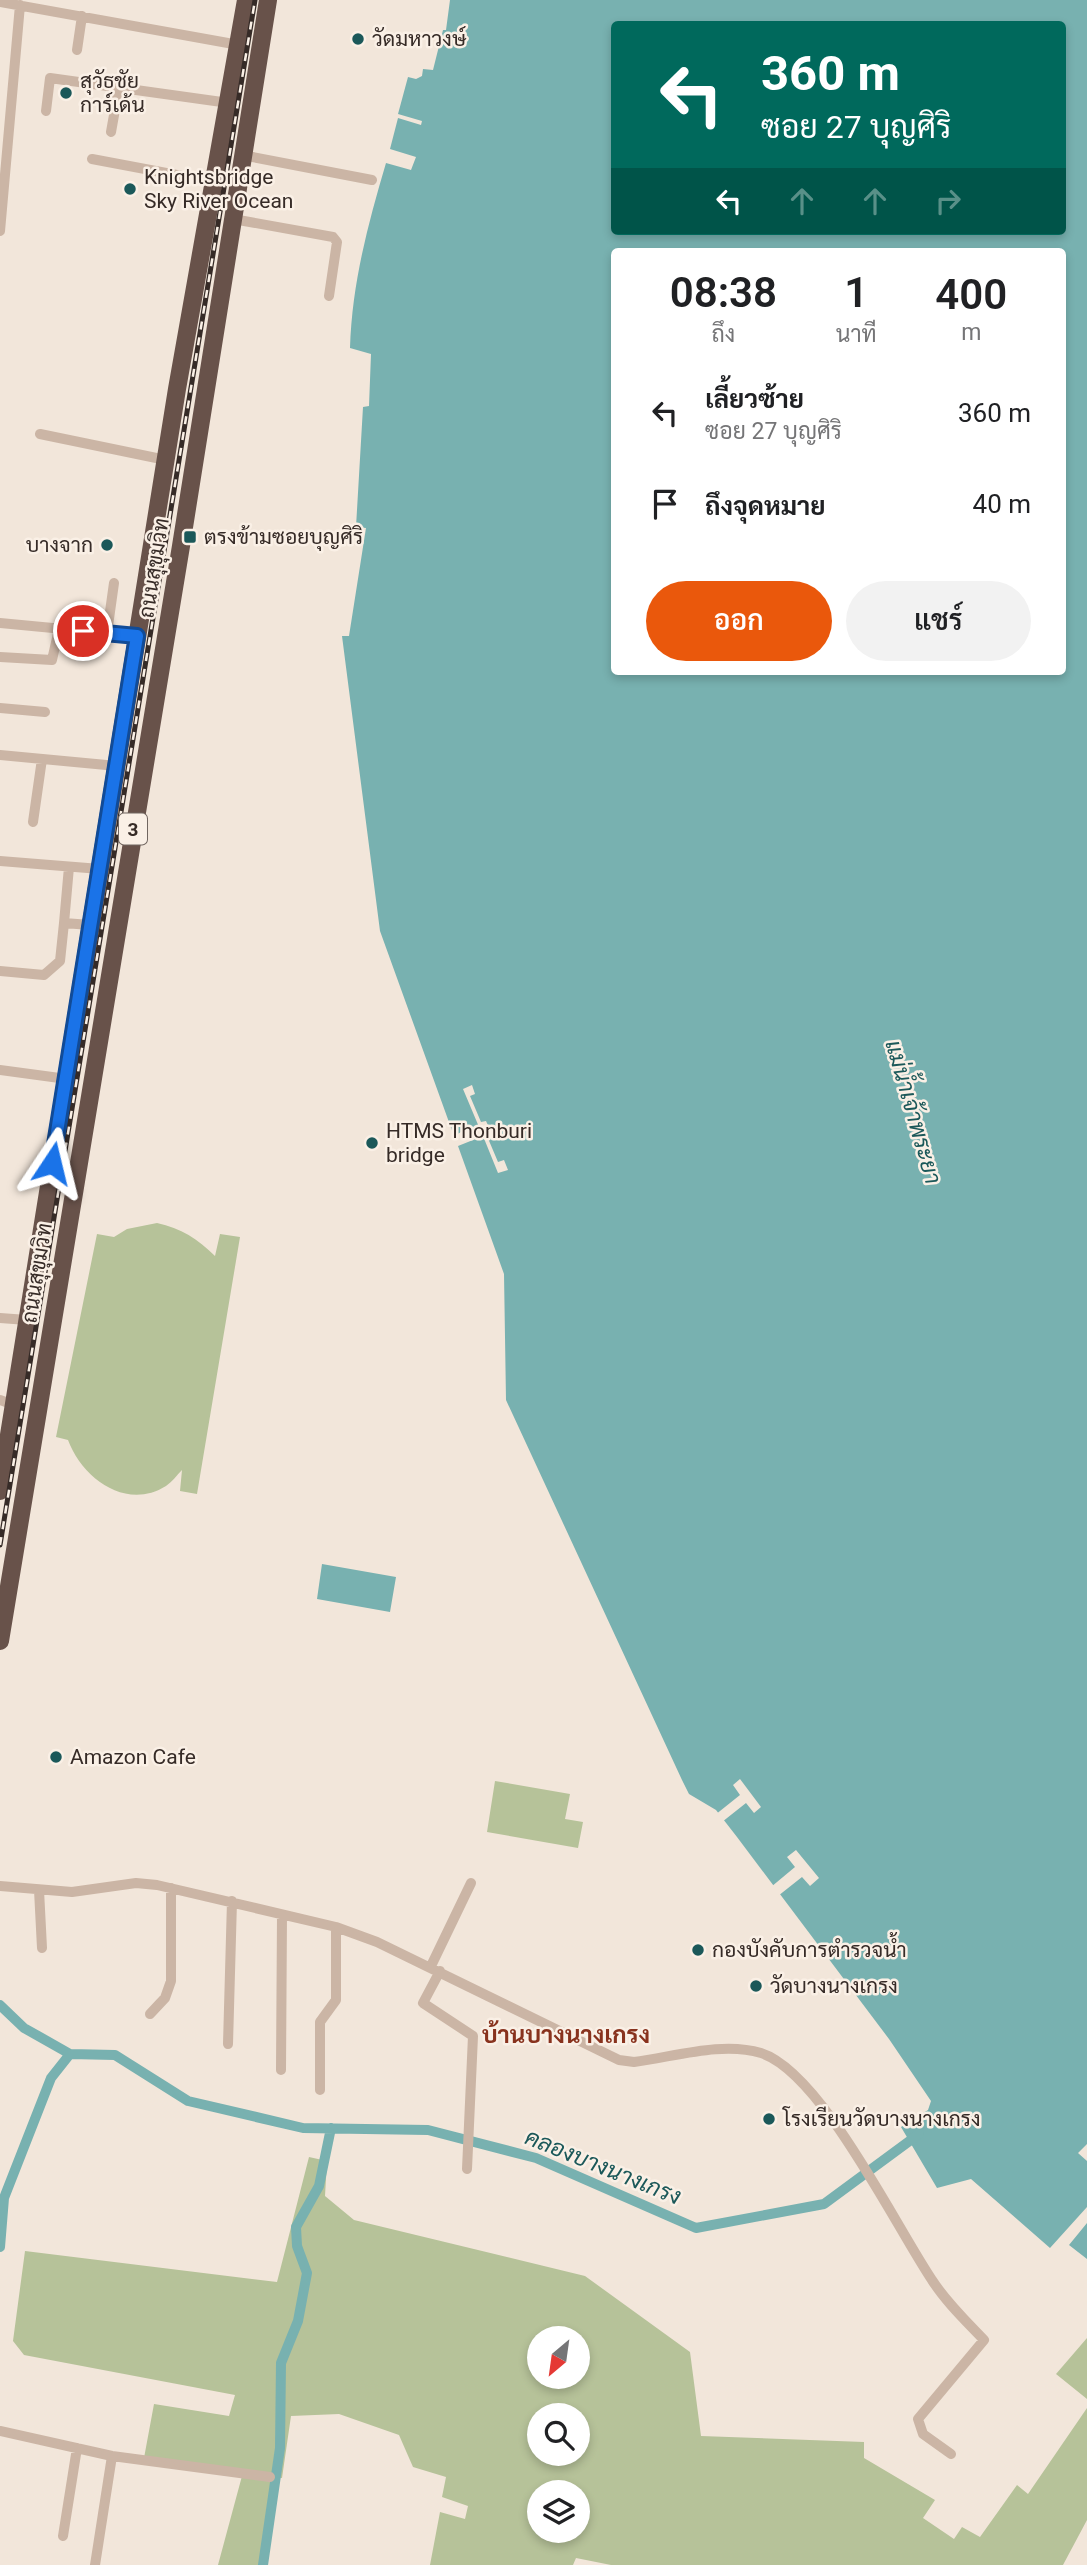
<!DOCTYPE html>
<html lang="th">
<meta charset="utf-8">
<style>
body{margin:0;font-family:Roboto,Sarabun,sans-serif;background:#f2f2f2;color:#202124;height:100vh;display:flex;flex-direction:column;font-size:26px;white-space:nowrap}
*{box-sizing:border-box;margin:0}
p{font-size:23px;color:#757577}
.icon{flex:none;width:38px;height:38px;fill:none;stroke:currentColor;stroke-width:2;stroke-linecap:round;stroke-linejoin:round}
.map{position:relative;flex:1;overflow:hidden}
.side{position:absolute;left:611px;top:248px;width:455px;height:427px;display:flex;flex-direction:column;background:#fff;border-radius:7px;box-shadow:0 4px 10px #0003}
.side>*{flex:none}
.top-card{position:absolute;left:611px;top:21px;width:455px;height:214px;border-radius:7px;box-shadow:0 4px 10px #0003;background:#00695c;color:#fff;overflow:hidden}
.needle{width:46px;rotate:209deg}
.tools{position:absolute;left:527px;top:2326px;display:grid;gap:14px}
.tools a{display:grid;place-items:center;width:63px;height:63px;border-radius:50%;background:#fff;box-shadow:0 4px 10px #0003;font-size:35px}
.pin{position:absolute;display:grid;place-items:center;width:60px;height:60px;color:#fff;margin:-30px;border:4px solid #fff;border-radius:50%;box-shadow:0 2px 7px #0007}
.me{position:absolute;width:77px;margin:-38px;rotate:10deg;stroke-linejoin:round;filter:drop-shadow(0 0 5px #0008)}
.turn{display:flex;align-items:center;gap:24px;height:147px;padding:0 35px;font-size:32px}
.turn .icon{width:91px;height:91px;stroke-width:2.5}
.turn b{display:block;font-size:49px;line-height:60px}
.lanes{display:flex;align-items:center;height:66px;padding:0 35px;background:#0003;justify-content:center;gap:35px;direction:ltr}
.lanes .off{opacity:.35}
.eta{display:flex;justify-content:space-evenly;align-items:center;height:119px;text-align:center}
.eta b{font-size:42px;font-weight:600;line-height:49px}
.action{display:flex;gap:14px;margin-top:auto;padding:14px 35px}
.action a{flex:1;height:80px;border-radius:42px;background:#ea580c;color:#fff;font-size:28px;font-weight:600;line-height:80px;text-align:center}
.action a+a{background:#f2f2f2;color:#202124}
ul{padding:0;list-style:none}
li{display:flex;align-items:center;gap:21px;height:91px;padding:0 35px}
li div{flex:1}
li b{display:block;font-size:26px}
li em{font-style:normal}
.map>svg:first-child{display:block}
</style>
<div class="map">
<svg width="1087" height="2565" viewBox="0 0 1087 2565">
<rect width="100%" height="100%" fill="#f2e6da"/>
<!-- green -->
<path fill="#b6c299" fill-rule="evenodd" d="M 157,1223 C 181,1228 198,1239 215,1256 L 220,1234 L 240,1237 L 197,1494 L 180,1491 L 182,1470 C 177,1475 172,1482 166,1486 C 126,1511 82,1478 68,1440 L 56,1437 L 97,1234 L 114,1237 L 127,1229 Z
M 495,1781 L 570,1794 L 565,1819 L 583,1822 L 578,1848 L 487,1832 Z
M 309,2157 L 327,2161 L 325,2196 L 354,2220 L 585,2276 L 690,2352 L 701,2436 L 864,2442 L 864,2458 L 935,2500 L 923,2518 L 954,2539 L 962,2527 L 980,2537 L 1017,2485 L 1028,2494 L 1087,2408 L 1087,2520 L 1063,2565 L 611,2565 L 576,2558 L 573,2565 L 430,2565 L 440,2512 L 465,2519 L 468,2506 L 442,2497 L 446,2477 L 413,2467 L 399,2435 L 339,2414 L 291,2416 L 282,2478 L 272,2477 L 261,2565 L 218,2565 L 242,2476 L 144,2458 L 154,2404 L 229,2416 L 235,2395 L 24,2355 L 13,2341 L 25,2251 L 277,2282 ZM 539,2338 L 578,2338 L 578,2376 L 539,2376 ZM 539,2415 L 578,2415 L 578,2454 L 539,2454 ZM 539,2492 L 578,2492 L 578,2530 L 539,2530 Z
M 1087,2338 L 1087,2399 L 1056,2374 Z"/>
<!-- water -->
<path fill="#78b1b0" fill-rule="evenodd" d="M 450,0 L 1087,0 L 1087,2144 L 1078,2153 L 1087,2161 L 1087,2207 L 1050,2248 L 971,2179 L 937,2188 L 901,2127 L 928,2110 L 931,2101 L 889,2039 L 737,1837 L 716,1810 L 689,1794 L 682,1780 L 506,1400 L 504,1274 L 458,1146 L 483,1136 L 498,1173 L 508,1170 L 504,1160 L 498,1162 L 487,1136 L 492,1134 L 486,1121 L 481,1122 L 470,1096 L 475,1094 L 472,1085 L 463,1089 L 479,1127 L 470,1131 L 468,1128 L 454,1136 L 380,931 L 342,636 L 349,636 L 366,528 L 356,527 L 363,407 L 369,406 L 371,354 L 350,348 C 352,283 368,224 386,163 L 411,170 L 416,157 L 390,149 L 398,118 L 421,125 L 422,121 L 398,114 L 408,77 L 416,79 L 422,76 L 423,69 L 433,70 L 443,30 L 446,30 ZM 614,24 L 1062,24 L 1062,231 L 614,231 ZM 614,252 L 1062,252 L 1062,672 L 614,672 Z
M 322,1564 L 396,1577 L 390,1612 L 317,1599 Z
M 1087,2223 L 1087,2259 L 1069,2245 Z"/>
<!-- pier -->
<path fill="#f2e6da" d="M 740,1779 L 761,1807 L 754,1813 L 746,1803 L 722,1822 L 715,1815 L 740,1795 L 733,1785 Z
M 796,1850 L 819,1878 L 810,1886 L 802,1877 L 778,1896 L 771,1887 L 795,1867 L 787,1857 Z"/>
<g fill="none" stroke-linecap="round" stroke-linejoin="round">
<!-- canal -->
<path stroke="#78b1b0" stroke-width="10" d="M 0,2005 L 24,2028 L 70,2054
M 0,2247 L 4,2198 L 51,2078 L 70,2054 L 115,2055 L 188,2101 L 303,2128 L 428,2130 L 536,2158 L 696,2228 L 824,2204 L 919,2134
M 263,2565 L 280,2448 L 281,2363 L 298,2321 L 307,2273 L 297,2246 L 296,2227 L 319,2186 L 331,2128"/>
<!-- minor -->
<path stroke="#cbb5a5" stroke-width="10" d="M 0,2 L 239,45
M 77,50 L 82,16
M 46,111 L 50,78 L 229,103
M 111,132 L 119,87
M 242,155 L 372,180
M 92,159 L 214,182
M 233,219 L 333,237 L 337,242 L 329,296
M 0,231 L 20,5
M 40,434 L 166,460
M 0,623 L 137,636
M 107,633 L 114,583
M 0,657 L 52,660 L 59,629
M 0,708 L 45,712
M 0,755 L 117,766
M 33,822 L 42,759
M 0,861 L 100,869
M 64,923 L 69,867
M 0,971 L 44,975 L 60,961 L 64,923 L 90,925
M 0,1070 L 67,1079
M 0,1318 L 27,1320
M 0,1400 L 14,1405
M 0,1886 L 72,1892 L 136,1883 L 157,1885 L 336,1927 L 377,1942 L 619,2060 L 634,2062 C 674,2057 722,2041 761,2053 C 821,2072 895,2225 932,2280 C 946,2302 966,2321 984,2340 L 918,2419 L 923,2434 L 951,2454
M 39,1890 L 42,1948
M 431,1966 L 471,1883
M 440,1971 L 423,2003 L 473,2036 L 467,2169
M 150,2014 L 165,1998 L 171,1981 L 171,1888
M 228,2044 L 232,1901
M 281,2070 L 282,1915
M 320,2090 L 320,2022 L 336,2000 L 336,1927
M 0,2431 L 112,2456 L 270,2477
M 63,2536 L 77,2448
M 95,2565 L 112,2456"/>
<!-- trunk -->
<path stroke="#68524a" stroke-width="18" d="M 0,1491 L 177,389 L 246,0
M 0,1641 L 181,546 L 268,0"/>
<!-- rail casing -->
<g stroke="#362b27" stroke-width="5">
<path id="rail" d="M 0,1545 L 255,0"/>
</g>
<!-- rail -->
<use href="#rail" stroke="#faf0e6" stroke-width="2.5" stroke-dasharray="8" stroke-linecap="butt"/>
</g>
<g fill="none" stroke-linecap="round" stroke-linejoin="round">
<!-- route casing -->
<g stroke="#114b97" stroke-width="18">
<path id="route" d="M 52,1163 L 137,636 L 83,631"/>
</g>
<!-- route -->
<use href="#route" stroke="#1a73e8" stroke-width="12"/>
</g>
<!-- markers -->
<g fill="#1b5859" stroke="#faf0e6" stroke-width="2.5">
<circle cx="358" cy="39" r="7"/>
<circle cx="66" cy="93" r="7"/>
<circle cx="130" cy="189" r="7"/>
<rect x="183" y="530" width="14" height="14" rx="3.5"/>
<circle cx="107" cy="545" r="7"/>
<circle cx="372" cy="1143" r="7"/>
<circle cx="56" cy="1757" r="7"/>
<circle cx="698" cy="1950" r="7"/>
<circle cx="756" cy="1986" r="7"/>
<circle cx="769" cy="2119" r="7"/>
</g>
<g text-anchor="middle" dominant-baseline="central" stroke-width="5" stroke-linejoin="round" paint-order="stroke">
<!-- shield labels -->
<rect fill="#faf0e6" stroke="#716660" stroke-width="2" x="119" y="813.5" width="28" height="31" rx="5"/>
<g font-size="19" font-weight="bold" fill="#362b27">
<text x="133" y="829">3</text>
</g>
<!-- poi labels -->
<g font-size="21" fill="#362b27" stroke="#faf0e6" text-anchor="start">
<text x="372" y="39">วัดมหาวงษ์</text>
<text x="80" y="81">สุวัธชัย<tspan x="80" dy="24">การ์เด้น</tspan></text>
<text x="144" y="177">Knightsbridge<tspan x="144" dy="24">Sky River Ocean</tspan></text>
<text x="204" y="537">ตรงข้ามซอยบุญศิริ</text>
<text x="93" y="545" text-anchor="end">บางจาก</text>
<text x="386" y="1131">HTMS Thonburi<tspan x="386" dy="24">bridge</tspan></text>
<text x="70" y="1757">Amazon Cafe</text>
<text x="712" y="1950">กองบังคับการตำรวจน้ำ</text>
<text x="770" y="1986">วัดบางนางเกรง</text>
<text x="783" y="2119">โรงเรียนวัดบางนางเกรง</text>
</g>
<!-- street labels -->
<g font-size="21" fill="#362b27" stroke="#faf0e6">
<text transform="translate(154 568) rotate(-81)">ถนนสุขุมวิท</text>
<text transform="translate(37 1273) rotate(-81)">ถนนสุขุมวิท</text>
</g>
<!-- water labels -->
<g font-size="23" font-style="italic" fill="#1b5859" stroke="#faf0e6">
<text transform="translate(913 1112) rotate(74)">แม่น้ำเจ้าพระยา</text>
<text transform="translate(603 2167) rotate(22)">คลองบางนางเกรง</text>
</g>
<!-- quarter labels -->
<g font-size="24" font-weight="bold" fill="#88321d" stroke="#faf0e6">
<text x="566" y="2035">บ้านบางนางเกรง</text>
</g>
</g>
</svg>
<div class="tools">
<a><svg class="needle" viewBox="-14 -14 28 28"><path d="M0-13l5 13h-10z" fill="#e53935"/><path d="M0 13l5-13h-10z" fill="#757577"/></svg></a>
<a><svg class="icon" aria-label="search" viewBox="0 0 24 24"><circle cx="10" cy="10" r="6"/><path d="M15 15l6 6"/></svg></a>
<a><svg class="icon" aria-label="layers" viewBox="0 0 24 24"><path d="M12 4l9 5-9 5-9-5zM3 14l9 5 9-5"/></svg></a>
</div>
<div class="pin" style="left:83px;top:631px;background:#d93025"><svg class="icon" aria-label="arrive" viewBox="0 0 24 24"><path d="M6 21V4h12l-3 4 3 4H6"/></svg></div>
<svg class="me" style="left:52px;top:1163px" viewBox="-20 -20 40 40"><path d="M0-17L14 15 0 8-14 15z" fill="#1a73e8" stroke="#fff" stroke-width="4"/></svg>
<div class="top-card">
<div class="turn"><svg class="icon" aria-label="left" viewBox="0 0 24 24"><path d="M17 20v-9H6M10 6l-5 5 5 5"/></svg><div><b>360 m</b>ซอย 27 บุญศิริ</div></div>
<div class="lanes"><svg class="icon" aria-label="left" viewBox="0 0 24 24"><path d="M17 20v-9H6M10 6l-5 5 5 5"/></svg><svg class="icon off" aria-label="ahead" viewBox="0 0 24 24"><path d="M12 20V5M6 11l6-6 6 6"/></svg><svg class="icon off" aria-label="ahead" viewBox="0 0 24 24"><path d="M12 20V5M6 11l6-6 6 6"/></svg><svg class="icon off" aria-label="right" viewBox="0 0 24 24"><path d="M7 20v-9h11M14 6l5 5-5 5"/></svg></div>
</div>
<section class="side">
<div class="eta">
<div><b>08:38</b><p>ถึง</p></div>
<div><b>1</b><p>นาที</p></div>
<div><b>400</b><p>m</p></div>
</div>
<ul>
<li><svg class="icon" aria-label="left" viewBox="0 0 24 24"><path d="M17 20v-9H6M10 6l-5 5 5 5"/></svg><div><b>เลี้ยวซ้าย</b><p>ซอย 27 บุญศิริ</p></div><em>360 m</em></li>
<li><svg class="icon" aria-label="arrive" viewBox="0 0 24 24"><path d="M6 21V4h12l-3 4 3 4H6"/></svg><div><b>ถึงจุดหมาย</b></div><em>40 m</em></li>
</ul>
<div class="action"><a>ออก</a><a>แชร์</a></div>
</section>
</div>
